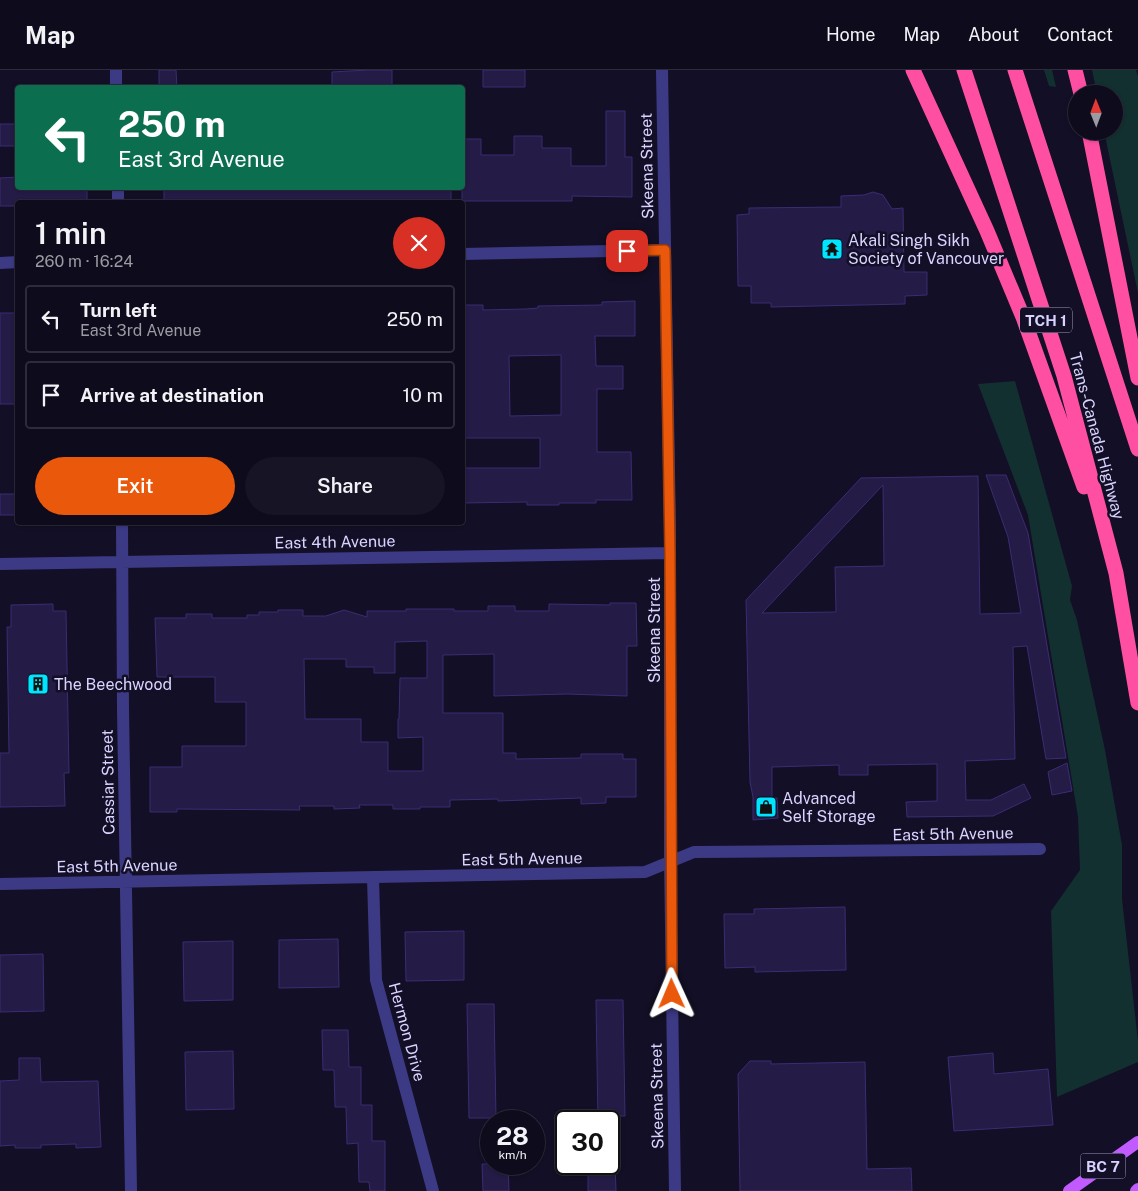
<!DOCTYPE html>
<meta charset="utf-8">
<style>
body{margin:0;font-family:"Public Sans",sans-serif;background:#171425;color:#f1f3f6;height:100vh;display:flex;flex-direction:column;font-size:19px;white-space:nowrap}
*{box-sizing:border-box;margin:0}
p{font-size:16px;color:#9b9ba3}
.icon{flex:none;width:28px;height:28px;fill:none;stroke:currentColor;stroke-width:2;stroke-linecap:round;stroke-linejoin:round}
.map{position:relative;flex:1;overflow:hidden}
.details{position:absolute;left:15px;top:130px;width:450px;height:325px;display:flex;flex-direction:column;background:#0e0b1c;border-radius:5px;box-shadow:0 1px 4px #0004,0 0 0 1px #2e2b3b}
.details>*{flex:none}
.banner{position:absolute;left:15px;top:15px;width:450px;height:105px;border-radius:5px;box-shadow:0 1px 4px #0004,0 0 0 1px #2e2b3b;background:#0b6e4f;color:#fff;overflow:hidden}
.needle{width:32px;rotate:359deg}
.buttons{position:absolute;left:1068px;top:15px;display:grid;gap:10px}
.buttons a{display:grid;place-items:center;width:55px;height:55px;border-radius:50%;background:#0e0b1c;box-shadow:0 1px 4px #0004,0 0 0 1px #2e2b3b;font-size:25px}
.speed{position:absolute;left:480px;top:1040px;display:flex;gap:10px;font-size:25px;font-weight:700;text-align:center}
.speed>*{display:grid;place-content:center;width:65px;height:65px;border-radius:50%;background:#0e0b1c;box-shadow:0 1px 4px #0004,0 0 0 1px #2e2b3b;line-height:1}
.speed small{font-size:12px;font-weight:400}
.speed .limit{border:2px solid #111;border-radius:8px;background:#fff;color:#111}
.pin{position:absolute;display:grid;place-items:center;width:42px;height:42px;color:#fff;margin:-21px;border-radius:10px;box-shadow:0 2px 8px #0006}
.me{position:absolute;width:55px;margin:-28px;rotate:359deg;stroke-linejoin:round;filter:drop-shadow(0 0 4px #0008)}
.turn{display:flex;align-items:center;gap:18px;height:105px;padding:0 20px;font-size:22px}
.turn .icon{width:65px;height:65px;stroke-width:2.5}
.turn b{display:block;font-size:35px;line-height:42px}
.round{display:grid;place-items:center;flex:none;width:52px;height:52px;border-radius:26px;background:#171425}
.overview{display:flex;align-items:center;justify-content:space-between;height:85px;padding:0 20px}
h1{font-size:30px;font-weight:600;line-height:38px}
.primary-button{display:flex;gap:10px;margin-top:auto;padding:10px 20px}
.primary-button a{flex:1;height:58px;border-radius:30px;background:#ea580c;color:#fff;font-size:20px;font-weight:600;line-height:58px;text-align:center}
.primary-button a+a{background:#171425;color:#f1f3f6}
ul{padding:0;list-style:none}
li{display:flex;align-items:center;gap:15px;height:68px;margin:0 10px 8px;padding:0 10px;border:2px solid #2e2b3b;border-radius:5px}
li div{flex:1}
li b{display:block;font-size:19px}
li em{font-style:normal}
header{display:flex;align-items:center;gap:30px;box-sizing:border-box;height:70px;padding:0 25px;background:#0e0b1c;border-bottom:1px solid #2e2b3b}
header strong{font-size:24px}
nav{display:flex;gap:28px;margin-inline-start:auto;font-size:18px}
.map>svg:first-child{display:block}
</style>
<header>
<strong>Map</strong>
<nav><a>Home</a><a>Map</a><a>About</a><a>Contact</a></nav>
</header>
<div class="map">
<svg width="1138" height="1121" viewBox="0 0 1138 1121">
<rect width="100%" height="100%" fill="#130f26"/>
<!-- green -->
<path fill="#12302f" d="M 1044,0 L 1052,0 L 1056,17 L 1049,16 Z
M 1092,0 L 1136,0 L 1138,6 L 1138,223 L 1104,61 L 1114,61 L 1114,24 L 1097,24 Z
M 1015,311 L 1072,516 L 1070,530 L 1077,550 L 1105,680 L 1122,775 L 1122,829 L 1138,971 L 1138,992 L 1057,1027 L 1051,841 L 1080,800 L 1078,747 L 1028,445 L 978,314 Z"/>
<!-- building -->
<path fill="#241b47" stroke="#3b2d73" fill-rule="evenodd" d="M 159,0 L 176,0 L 177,18 L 159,18 Z
M 368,0 L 392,0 L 392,18 L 332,18 L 332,2 Z
M 483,0 L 525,0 L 525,17 L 483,17 Z
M 606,41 L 625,41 L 625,87 L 632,87 L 632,127 L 572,126 L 572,131 L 462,131 L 462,69 L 481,69 L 481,85 L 514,85 L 514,66 L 542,66 L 542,78 L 571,78 L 571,96 L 606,96 Z
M 0,54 L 18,54 L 18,76 L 0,76 Z
M 18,107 L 18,118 L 87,118 L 87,132 L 18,132 L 18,136 L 0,136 L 0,108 Z
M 164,118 L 451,118 L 451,132 L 164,132 Z
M 873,122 L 883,125 L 892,139 L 903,138 L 904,202 L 927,202 L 927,225 L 905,226 L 905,234 L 771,237 L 771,233 L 751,233 L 751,216 L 738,216 L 737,145 L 749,144 L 749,138 L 841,137 L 841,126 L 864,125 Z
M 635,231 L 635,266 L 595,266 L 596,296 L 623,296 L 623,319 L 597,319 L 597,382 L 631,382 L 632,430 L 596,430 L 596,433 L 559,433 L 559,435 L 527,435 L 527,432 L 462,433 L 462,398 L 540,398 L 540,368 L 462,368 L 462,235 L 483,235 L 483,240 L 526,239 L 538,238 L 538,236 L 602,235 L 602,232 ZM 561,285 L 561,345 L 510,346 L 509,286 Z
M 0,243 L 18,243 L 18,334 L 0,334 Z
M 986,405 L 1006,405 L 1028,463 L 1066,688 L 1046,689 L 1027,576 L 1013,577 L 1015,689 L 965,691 L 966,730 L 991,730 L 1024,714 L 1031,728 L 993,746 L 907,747 L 906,732 L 937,731 L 937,694 L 868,695 L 868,705 L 839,705 L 839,695 L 772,697 L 772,728 L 777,728 L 778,748 L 753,750 L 753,727 L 750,712 L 746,530 L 861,408 L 978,406 L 980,544 L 1021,543 L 1008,467 ZM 883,415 L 884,496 L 835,497 L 836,542 L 762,543 Z
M 0,424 L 18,424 L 18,445 L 0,445 Z
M 610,533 L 636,533 L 637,576 L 627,576 L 627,626 L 567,624 L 494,626 L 494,584 L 443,585 L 443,643 L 503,643 L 503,683 L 516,683 L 516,689 L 581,688 L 581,684 L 623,684 L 623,689 L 636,689 L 636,727 L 606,727 L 606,733 L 581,734 L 581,728 L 498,731 L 498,729 L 450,730 L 450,737 L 420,737 L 420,739 L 393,739 L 393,735 L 359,735 L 360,738 L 334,739 L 334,736 L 299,736 L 300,740 L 177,739 L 177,742 L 150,742 L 150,697 L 182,697 L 182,676 L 246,676 L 246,632 L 215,632 L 215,607 L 157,607 L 155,548 L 186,548 L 186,544 L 212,544 L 212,548 L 247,548 L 247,545 L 259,545 L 259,542 L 278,542 L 278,540 L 303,540 L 303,546 L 326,546 L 344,540 L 367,547 L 367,541 L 406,541 L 406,539 L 454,539 L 454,541 L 488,541 L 488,536 L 515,536 L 515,541 L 549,541 L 549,534 L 610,535 ZM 427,571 L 427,608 L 400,608 L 399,649 L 398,649 L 398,668 L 423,667 L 423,701 L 388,701 L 388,672 L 361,672 L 361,649 L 305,649 L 304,589 L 346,589 L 346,597 L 374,597 L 374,603 L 395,603 L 395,572 Z
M 53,534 L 53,541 L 66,541 L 69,703 L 64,703 L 65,736 L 0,737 L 0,683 L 9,683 L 7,557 L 11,557 L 11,535 Z
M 1067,693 L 1072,721 L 1052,725 L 1048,702 Z
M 845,837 L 846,900 L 755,902 L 755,897 L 725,898 L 724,844 L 754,844 L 754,839 Z
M 464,861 L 464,910 L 406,911 L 405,862 Z
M 338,869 L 339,917 L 279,918 L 279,870 Z
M 233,871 L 233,930 L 184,931 L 183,872 Z
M 43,884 L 44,941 L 0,942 L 0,885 Z
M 596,930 L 623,930 L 625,1046 L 615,1046 L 615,1051 L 598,1051 Z
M 467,934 L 494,934 L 496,1048 L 469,1048 Z
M 322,960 L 348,960 L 349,997 L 361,997 L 361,1035 L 372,1035 L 372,1071 L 385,1071 L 385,1121 L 370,1121 L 369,1112 L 359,1112 L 358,1073 L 347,1074 L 346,1037 L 335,1037 L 334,1000 L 323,1000 Z
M 233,981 L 234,1039 L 186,1040 L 185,982 Z
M 993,983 L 994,1004 L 1048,999 L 1053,1055 L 954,1061 L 948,987 Z
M 19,988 L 40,988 L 41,1012 L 98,1011 L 101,1077 L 76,1078 L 76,1074 L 41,1075 L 41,1078 L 15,1078 L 15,1075 L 0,1076 L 0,1011 L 19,1010 Z
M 750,991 L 771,991 L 771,994 L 865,992 L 867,1099 L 911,1098 L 912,1121 L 740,1121 L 738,1004 Z
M 482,1094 L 508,1094 L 509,1121 L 483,1121 Z
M 588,1094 L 615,1094 L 616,1121 L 588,1121 Z"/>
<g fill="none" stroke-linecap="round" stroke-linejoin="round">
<!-- minor -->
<path stroke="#3d3a85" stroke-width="12" d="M 116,0 L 116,18
M 662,0 L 670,458 L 670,792 L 675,1121
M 118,118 L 118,132
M 462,184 L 665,180
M 0,193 L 18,192
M 122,452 L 123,640 L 131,1121
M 0,494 L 670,483
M 373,808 L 376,910 L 433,1121
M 0,814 L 645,802 L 694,782 L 1040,779"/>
<!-- major -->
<path stroke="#c25bff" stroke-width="12" d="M 1069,1121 L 1138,1072
M 1136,1121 L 1138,1119"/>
<!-- highway -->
<path stroke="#ff4fa3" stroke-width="15" d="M 913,0 L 987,161 L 1023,247 L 1084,417
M 964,0 L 1064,306 L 1116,503 L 1138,633
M 1015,0 L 1138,379
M 1075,0 L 1081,24
M 1089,61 L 1138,308"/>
</g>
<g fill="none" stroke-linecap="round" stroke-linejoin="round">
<!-- route casing -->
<g stroke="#983908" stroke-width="12">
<path id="route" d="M 627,181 L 665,180 L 670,483 L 672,924"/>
</g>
<!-- route -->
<use href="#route" stroke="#ea580c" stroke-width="9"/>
</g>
<!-- icons -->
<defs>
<g id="temple-square" transform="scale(1.125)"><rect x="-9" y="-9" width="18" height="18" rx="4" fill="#00e5ff" stroke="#130f26"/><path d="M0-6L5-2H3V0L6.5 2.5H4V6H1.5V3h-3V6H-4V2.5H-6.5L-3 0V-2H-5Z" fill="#111"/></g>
<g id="building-square" transform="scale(1.125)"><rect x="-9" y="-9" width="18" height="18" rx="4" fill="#00e5ff" stroke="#130f26"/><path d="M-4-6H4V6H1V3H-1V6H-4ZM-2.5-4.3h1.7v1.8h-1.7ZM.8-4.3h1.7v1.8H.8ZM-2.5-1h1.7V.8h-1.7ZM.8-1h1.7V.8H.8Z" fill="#111"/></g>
<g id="shop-square" transform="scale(1.125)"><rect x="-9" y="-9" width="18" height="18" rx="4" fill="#00e5ff" stroke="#130f26"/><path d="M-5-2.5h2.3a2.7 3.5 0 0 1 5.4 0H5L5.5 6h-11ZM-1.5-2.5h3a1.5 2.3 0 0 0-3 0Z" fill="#111"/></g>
</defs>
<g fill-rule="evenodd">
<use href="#temple-square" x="832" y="179"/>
<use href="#building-square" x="38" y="614"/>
<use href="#shop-square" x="766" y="737"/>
</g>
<g text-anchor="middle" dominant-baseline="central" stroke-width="5" stroke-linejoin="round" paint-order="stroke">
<!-- shield labels -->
<g fill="#130f26" stroke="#9e99be" stroke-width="1">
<rect x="1020" y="237.5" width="52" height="25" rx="4"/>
<rect x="1080.5" y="1083.5" width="45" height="25" rx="4"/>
</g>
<g font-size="15" font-weight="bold" fill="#d9d4ff">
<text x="1046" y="250">TCH 1</text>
<text x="1103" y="1096">BC 7</text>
</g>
<!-- street labels -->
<g font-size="16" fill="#d9d4ff" stroke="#130f26">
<text transform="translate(647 96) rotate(-91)">Skeena Street</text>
<text transform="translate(1097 366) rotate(75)">Trans-Canada Highway</text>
<text transform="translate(335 472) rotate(-1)">East 4th Avenue</text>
<text transform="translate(654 560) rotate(-90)">Skeena Street</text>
<text transform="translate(108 712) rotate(-91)">Cassiar Street</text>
<text transform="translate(953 764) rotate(-1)">East 5th Avenue</text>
<text transform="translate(522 789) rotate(-1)">East 5th Avenue</text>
<text transform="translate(117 796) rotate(-1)">East 5th Avenue</text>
<text transform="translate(407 962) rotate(75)">Hermon Drive</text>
<text transform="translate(657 1026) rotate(-91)">Skeena Street</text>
</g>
<!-- poi labels -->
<g font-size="16" fill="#d9d4ff" stroke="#130f26" text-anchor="start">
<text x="848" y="170">Akali Singh Sikh<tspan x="848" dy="18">Society of Vancouver</tspan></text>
<text x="54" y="614">The Beechwood</text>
<text x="782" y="728">Advanced<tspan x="782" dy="18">Self Storage</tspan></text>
</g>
</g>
</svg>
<div class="buttons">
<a><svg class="needle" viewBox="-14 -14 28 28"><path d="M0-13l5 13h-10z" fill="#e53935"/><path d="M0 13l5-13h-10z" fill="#9b9ba3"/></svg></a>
</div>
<div class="speed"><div>28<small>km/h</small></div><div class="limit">30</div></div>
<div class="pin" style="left:627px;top:181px;background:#d93025"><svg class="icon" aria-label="arrive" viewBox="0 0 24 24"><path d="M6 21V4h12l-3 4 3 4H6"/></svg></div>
<svg class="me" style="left:672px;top:924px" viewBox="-20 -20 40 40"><path d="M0-17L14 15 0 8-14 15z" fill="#ea580c" stroke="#fff" stroke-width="4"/></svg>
<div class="banner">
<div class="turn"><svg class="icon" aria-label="left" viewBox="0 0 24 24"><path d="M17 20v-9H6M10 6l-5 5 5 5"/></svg><div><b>250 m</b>East 3rd Avenue</div></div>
</div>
<section class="details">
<div class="overview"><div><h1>1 min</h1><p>260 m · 16:24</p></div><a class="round" style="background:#d93025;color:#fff"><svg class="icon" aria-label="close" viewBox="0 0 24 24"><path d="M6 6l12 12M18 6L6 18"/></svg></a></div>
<ul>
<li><svg class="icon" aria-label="left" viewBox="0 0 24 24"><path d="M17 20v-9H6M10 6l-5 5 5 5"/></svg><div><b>Turn left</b><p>East 3rd Avenue</p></div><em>250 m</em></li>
<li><svg class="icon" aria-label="arrive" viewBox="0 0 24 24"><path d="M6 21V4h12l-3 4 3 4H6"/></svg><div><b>Arrive at destination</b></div><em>10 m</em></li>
</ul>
<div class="primary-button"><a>Exit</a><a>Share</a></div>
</section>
</div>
